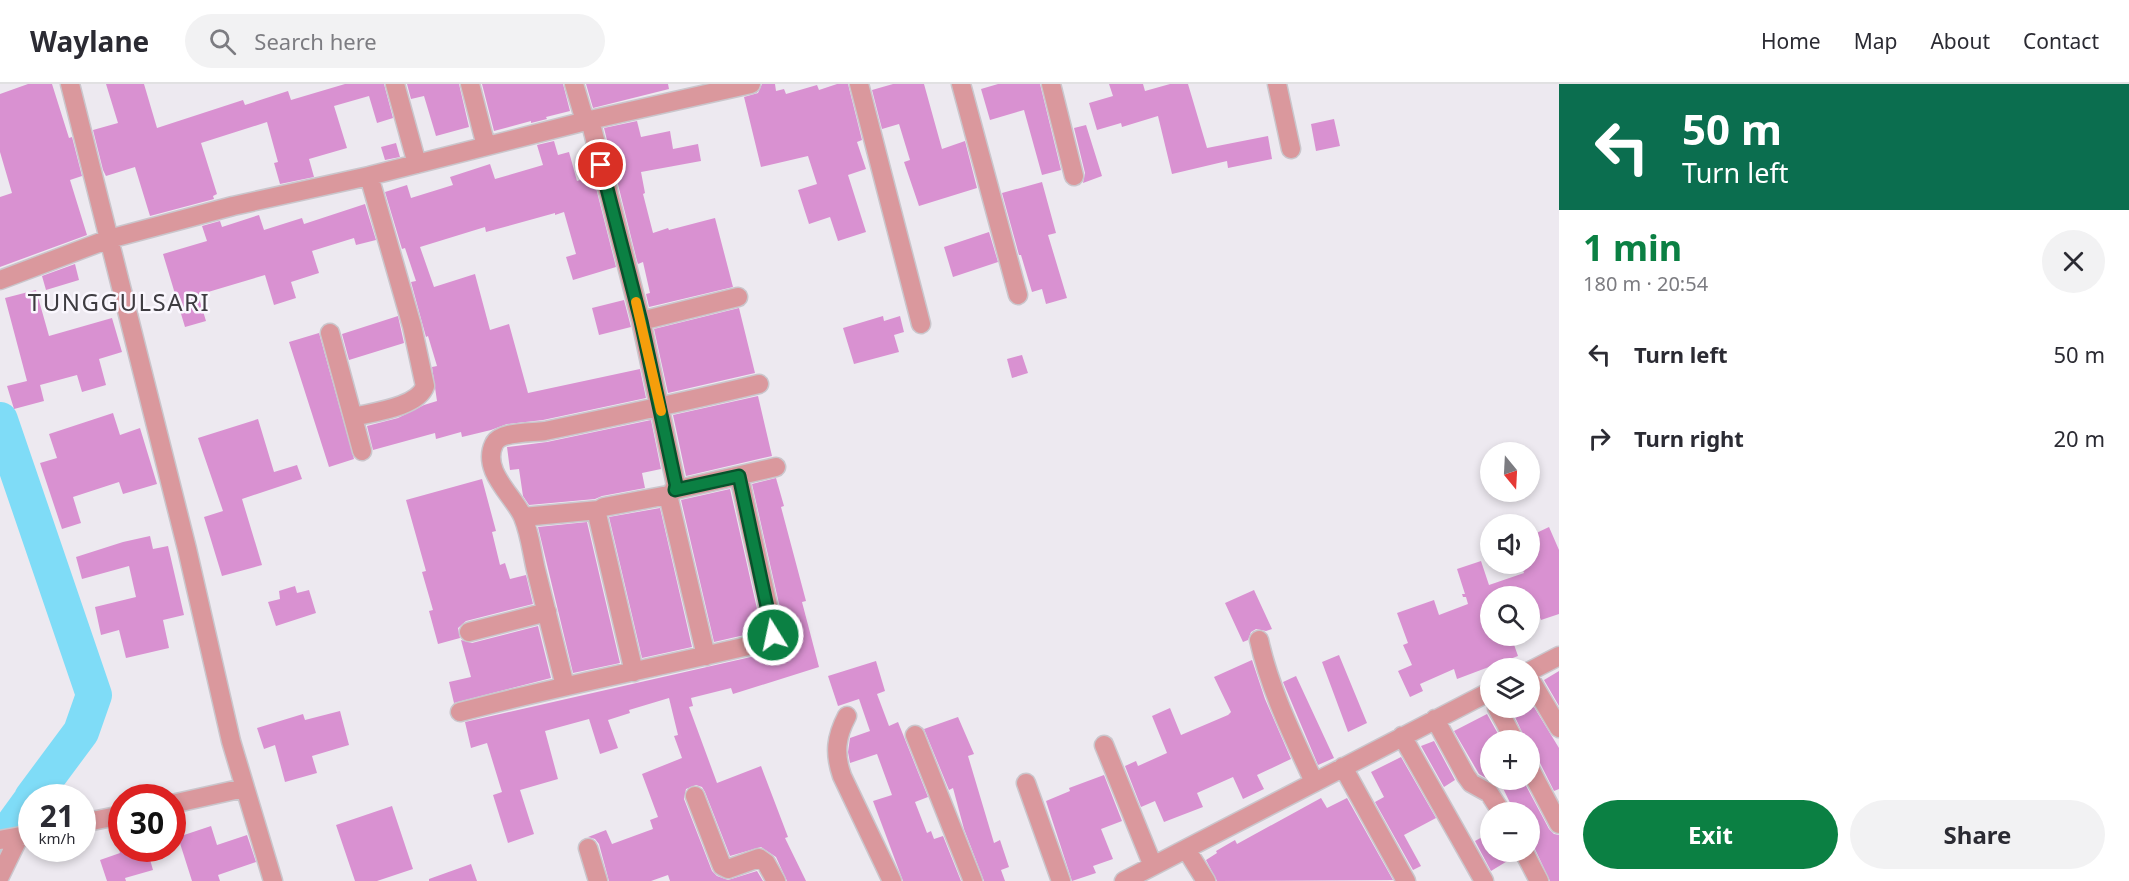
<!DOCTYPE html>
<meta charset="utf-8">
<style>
body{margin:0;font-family:"Noto Sans",sans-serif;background:#f2f2f3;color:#2b2b33;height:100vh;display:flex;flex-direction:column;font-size:22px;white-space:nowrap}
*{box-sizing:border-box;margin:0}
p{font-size:20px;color:#7c7c81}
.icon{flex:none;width:33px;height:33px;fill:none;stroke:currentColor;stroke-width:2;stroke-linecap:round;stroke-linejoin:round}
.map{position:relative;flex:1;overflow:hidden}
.panel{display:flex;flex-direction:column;background:#fff;width:570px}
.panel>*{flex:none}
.guide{background:#0b6e4f;color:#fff;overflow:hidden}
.needle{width:39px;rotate:162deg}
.tools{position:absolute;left:1480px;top:358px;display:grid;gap:12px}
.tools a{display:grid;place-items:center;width:60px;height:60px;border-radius:50%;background:#fff;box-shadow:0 3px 9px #0003;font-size:30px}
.speed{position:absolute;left:18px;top:700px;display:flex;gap:12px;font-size:30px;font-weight:700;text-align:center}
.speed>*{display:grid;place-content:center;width:78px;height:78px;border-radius:50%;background:#fff;box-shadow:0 3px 9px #0003;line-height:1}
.speed small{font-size:15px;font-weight:400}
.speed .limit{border:9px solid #d22;background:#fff;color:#111}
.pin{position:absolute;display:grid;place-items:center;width:51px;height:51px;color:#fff;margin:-26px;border:3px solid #fff;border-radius:50%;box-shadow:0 2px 6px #0007}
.me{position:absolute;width:66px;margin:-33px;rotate:350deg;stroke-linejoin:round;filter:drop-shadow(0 0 4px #0008)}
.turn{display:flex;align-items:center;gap:21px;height:126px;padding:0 24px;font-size:27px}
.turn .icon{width:78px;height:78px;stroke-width:2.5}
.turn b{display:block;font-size:42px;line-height:51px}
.round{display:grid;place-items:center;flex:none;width:63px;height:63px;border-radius:32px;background:#f2f2f3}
.headline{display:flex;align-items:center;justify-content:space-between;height:102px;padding:0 24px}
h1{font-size:36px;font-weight:700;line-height:45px;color:#0b8043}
.button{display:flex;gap:12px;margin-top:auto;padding:12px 24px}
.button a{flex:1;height:69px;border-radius:36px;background:#0b8043;color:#fff;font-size:24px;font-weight:700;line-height:69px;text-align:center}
.button a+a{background:#f2f2f3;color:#2b2b33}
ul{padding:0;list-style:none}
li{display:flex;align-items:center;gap:18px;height:84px;padding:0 24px}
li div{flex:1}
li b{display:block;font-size:22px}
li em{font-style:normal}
header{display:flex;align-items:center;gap:36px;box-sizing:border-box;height:84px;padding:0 30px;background:#fff;border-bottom:2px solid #e1e1e2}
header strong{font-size:28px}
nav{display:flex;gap:33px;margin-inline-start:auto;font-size:21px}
.search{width:420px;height:54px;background:#f2f2f3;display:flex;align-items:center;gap:15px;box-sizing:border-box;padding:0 21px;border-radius:33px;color:#7c7c81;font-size:22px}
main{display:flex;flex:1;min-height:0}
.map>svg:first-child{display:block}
</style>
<header>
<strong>Waylane</strong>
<div class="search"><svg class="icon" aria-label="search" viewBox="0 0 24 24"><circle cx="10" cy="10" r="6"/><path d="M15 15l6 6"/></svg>Search here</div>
<nav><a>Home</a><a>Map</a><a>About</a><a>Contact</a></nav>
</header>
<main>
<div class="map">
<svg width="1559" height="797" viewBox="0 0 1559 797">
<rect width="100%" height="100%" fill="#ede9f0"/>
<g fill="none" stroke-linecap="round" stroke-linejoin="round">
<!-- river -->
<path stroke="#7fdcf7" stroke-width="36" d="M 0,336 L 94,611 L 81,648 L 32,714
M 0,759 L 32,715"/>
</g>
<!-- building -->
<path fill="#d991d1" d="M 28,0 L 52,0 L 69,54 L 72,53 L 82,92 L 70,96 L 87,151 L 0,183 L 0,113 L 12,109 L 0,68 L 0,10 Z
M 106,0 L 144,0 L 157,44 L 243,16 L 245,21 L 288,7 L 291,16 L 345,0 L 384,0 L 393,34 L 377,39 L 369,12 L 334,22 L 347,64 L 309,75 L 314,93 L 280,100 L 274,79 L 278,78 L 267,38 L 201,59 L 217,110 L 213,112 L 214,115 L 150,132 L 135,83 L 106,92 L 103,86 L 93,46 L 118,39 Z
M 407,0 L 459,0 L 469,43 L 436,52 L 424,12 L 411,15 Z
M 482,0 L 563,0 L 570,27 L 546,33 L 547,35 L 531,39 L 531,37 L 494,47 Z
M 586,0 L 668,0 L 669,5 L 593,24 Z
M 762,0 L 775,0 L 776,7 L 784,5 L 786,10 L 817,1 L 819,6 L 837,0 L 848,0 L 862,56 L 857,58 L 866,85 L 848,91 L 866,148 L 838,157 L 830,133 L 809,140 L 798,106 L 817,100 L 808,72 L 761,83 L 744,13 L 758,9 Z
M 893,0 L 924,0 L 942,65 L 965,57 L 977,104 L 919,122 L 904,78 L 910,76 L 899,40 L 882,45 L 872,6 Z
M 998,0 L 1040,0 L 1061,86 L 1042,91 L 1024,26 L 990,36 L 981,5 Z
M 1109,0 L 1143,0 L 1145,7 L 1170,0 L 1188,0 L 1207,64 L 1268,52 L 1272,75 L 1228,84 L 1227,77 L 1172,90 L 1158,32 L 1122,43 L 1121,39 L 1097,46 L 1089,19 L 1113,12 Z
M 1334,35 L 1340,62 L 1316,67 L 1311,40 Z
M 637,37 L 641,53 L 670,47 L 673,65 L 698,60 L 701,77 L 641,88 L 645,109 L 643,110 L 653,149 L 668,144 L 669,146 L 715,134 L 733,203 L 649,223 L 646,210 L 650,209 L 643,178 L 638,180 L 637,177 L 604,44 Z
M 1086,41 L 1102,92 L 1083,99 L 1085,89 L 1074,44 Z
M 554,57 L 558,71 L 569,68 L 577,97 L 593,92 L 616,183 L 573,196 L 566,173 L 576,170 L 564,128 L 555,131 L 555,129 L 486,148 L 485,143 L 420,163 L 434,203 L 475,190 L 490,246 L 509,240 L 528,309 L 640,285 L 646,314 L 543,336 L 507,340 L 491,346 L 462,353 L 461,348 L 436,355 L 435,349 L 373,366 L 367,342 L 398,334 L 424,321 L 437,317 L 432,283 L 437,282 L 428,252 L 426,253 L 411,198 L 416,197 L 405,164 L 402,165 L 385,108 L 407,101 L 411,114 L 453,101 L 450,93 L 490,80 L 495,95 L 543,81 L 537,61 Z
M 396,59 L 400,73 L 385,76 L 381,63 Z
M 1042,98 L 1056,149 L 1048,151 L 1067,214 L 1046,220 L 1042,205 L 1032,208 L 1021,171 L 1019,171 L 1002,109 Z
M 365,120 L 376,156 L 356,161 L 354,154 L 312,167 L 319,189 L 291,198 L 296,214 L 274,221 L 265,191 L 198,211 L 206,237 L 185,243 L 163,170 L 207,157 L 202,142 L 220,137 L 222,143 L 259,131 L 264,146 L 302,134 L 304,140 Z
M 989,148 L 998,178 L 953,193 L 944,163 Z
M 75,180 L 79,196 L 46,206 L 42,192 Z
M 36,206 L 49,252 L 112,234 L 122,268 L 99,275 L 106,301 L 82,308 L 77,291 L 40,301 L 44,317 L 14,325 L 7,302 L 27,297 L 5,214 Z
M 624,216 L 631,243 L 599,251 L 592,224 Z
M 739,224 L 755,289 L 668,309 L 654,245 Z
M 398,232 L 404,259 L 349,276 L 342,250 Z
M 883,232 L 884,237 L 900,232 L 904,248 L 894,251 L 899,268 L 854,280 L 843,244 Z
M 319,249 L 354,375 L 329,383 L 289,258 Z
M 1022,271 L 1028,289 L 1012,294 L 1007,275 Z
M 758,312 L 772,372 L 686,392 L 673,331 Z
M 113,329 L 120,351 L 140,344 L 157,400 L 123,410 L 119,398 L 73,413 L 81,439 L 62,445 L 40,379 L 57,374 L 49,350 Z
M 258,335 L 274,388 L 297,381 L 302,395 L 242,415 L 262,481 L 222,492 L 204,433 L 223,427 L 198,354 Z
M 651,336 L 661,385 L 642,389 L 645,404 L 602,412 L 595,415 L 529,421 L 523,412 L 519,385 L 510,386 L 507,363 L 547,358 Z
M 776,394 L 784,422 L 781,423 L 806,517 L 802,518 L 819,583 L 733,610 L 731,604 L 691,614 L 693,622 L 689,623 L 717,699 L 761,682 L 788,753 L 785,754 L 806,797 L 787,797 L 776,773 L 761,763 L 730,772 L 705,708 L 702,703 L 696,701 L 686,705 L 684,715 L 712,787 L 717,792 L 728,796 L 757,787 L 763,797 L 670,797 L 668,791 L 651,797 L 609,797 L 599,760 L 595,755 L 588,753 L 606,746 L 612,760 L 653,745 L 650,736 L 658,733 L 642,690 L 682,674 L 674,652 L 678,651 L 669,614 L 629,626 L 630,629 L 608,636 L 618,664 L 600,670 L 589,635 L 545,647 L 558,695 L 520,706 L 534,750 L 508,759 L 493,711 L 502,708 L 487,659 L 471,664 L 465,638 L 768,569 L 776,564 L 783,555 L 784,542 L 752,400 Z
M 482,395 L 496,447 L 492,448 L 500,481 L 505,479 L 510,495 L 526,491 L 533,520 L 466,537 L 458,544 L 460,554 L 438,560 L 429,527 L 433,526 L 422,488 L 426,487 L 406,416 Z
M 730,405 L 762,547 L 714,558 L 681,416 Z
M 660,424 L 692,563 L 642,574 L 609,433 Z
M 587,438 L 620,579 L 573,589 L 538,443 Z
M 1549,443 L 1559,466 L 1559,530 L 1541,536 L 1532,513 L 1491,513 L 1491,552 L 1511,552 L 1518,572 L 1457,595 L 1454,585 L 1420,600 L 1423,607 L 1410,613 L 1398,587 L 1412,581 L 1403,561 L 1408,559 L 1397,529 L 1434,516 L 1439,531 L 1468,520 L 1466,513 L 1463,513 L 1462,510 L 1465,510 L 1457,485 L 1481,477 L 1489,501 L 1524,489 L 1521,480 L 1530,480 L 1530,452 Z
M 150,452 L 153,465 L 168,462 L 184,531 L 163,536 L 169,564 L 126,574 L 119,546 L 101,551 L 95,523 L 136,513 L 129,482 L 82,495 L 76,473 L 123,458 Z
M 295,502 L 297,509 L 309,506 L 316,529 L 276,542 L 268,518 L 280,515 L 279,507 Z
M 1254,506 L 1272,545 L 1266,547 L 1256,545 L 1251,548 L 1248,556 L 1243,558 L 1225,519 Z
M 538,542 L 551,594 L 454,619 L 449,598 L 471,593 L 461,556 L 472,559 Z
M 1339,571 L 1367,639 L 1348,648 L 1322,578 Z
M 1252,576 L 1265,615 L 1291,675 L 1257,691 L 1264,705 L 1243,715 L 1233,693 L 1197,709 L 1203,723 L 1164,738 L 1155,717 L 1141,723 L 1125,682 L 1136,677 L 1138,682 L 1167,669 L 1152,632 L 1170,624 L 1181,651 L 1228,631 L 1231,628 L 1214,593 Z
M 876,577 L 885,607 L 877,610 L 889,642 L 898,638 L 928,713 L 915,718 L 927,749 L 931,747 L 934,755 L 943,752 L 961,797 L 903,797 L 873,717 L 892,711 L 877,670 L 850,679 L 848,668 L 850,654 L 870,647 L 859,615 L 838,622 L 828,592 Z
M 1559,587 L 1559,622 L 1544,596 Z
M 1296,592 L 1334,674 L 1318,681 L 1283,598 Z
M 1534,623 L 1559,664 L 1559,705 L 1554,707 L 1540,679 L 1530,674 L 1530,657 L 1526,657 L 1515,633 Z
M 340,627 L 349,661 L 312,672 L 317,689 L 285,698 L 275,661 L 264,665 L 257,644 L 303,630 L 305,636 Z
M 1487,630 L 1502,657 L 1491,657 L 1491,697 L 1479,690 L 1454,647 Z
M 958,633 L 974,670 L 968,672 L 994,759 L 1000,756 L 1009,783 L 1001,786 L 1005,797 L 984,797 L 964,745 L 953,704 L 949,706 L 924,645 Z
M 1434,657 L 1455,696 L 1444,703 L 1421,662 Z
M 1401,673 L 1436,734 L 1404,751 L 1421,782 L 1413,786 L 1375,718 L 1384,713 L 1371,688 Z
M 1104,691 L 1122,737 L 1101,745 L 1113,775 L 1093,782 L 1096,789 L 1072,797 L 1046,717 L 1070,707 L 1069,704 Z
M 1499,696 L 1523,696 L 1549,745 L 1554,750 L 1559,751 L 1559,797 L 1550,797 L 1534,763 L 1530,759 L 1530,729 L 1515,729 Z
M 1321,714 L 1327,724 L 1347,714 L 1393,796 L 1217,797 L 1206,776 L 1217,769 L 1216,767 L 1235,756 L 1237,760 Z
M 392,722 L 413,785 L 377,797 L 355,797 L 336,741 Z
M 211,742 L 217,761 L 247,751 L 256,778 L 218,791 L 220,797 L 192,797 L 178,753 Z
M 1491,748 L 1491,768 L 1513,768 L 1514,773 L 1491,787 L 1475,757 Z
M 119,765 L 147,765 L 153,786 L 125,794 L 126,797 L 107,797 L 100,776 L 120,769 Z
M 471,780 L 477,797 L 429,797 L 429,795 Z"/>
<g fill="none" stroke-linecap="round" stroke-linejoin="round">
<!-- minor casing -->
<g stroke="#cac6cc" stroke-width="21">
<path id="minor" d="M 70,0 L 187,465 L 231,657 L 273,797
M 395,0 L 417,80
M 470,0 L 486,62
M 574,0 L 585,37
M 859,0 L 921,240
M 961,0 L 1018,211
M 1051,0 L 1074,92
M 1277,0 L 1291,65
M 590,36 L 641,237 L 676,401 L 672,409 L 668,411 L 604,423 L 599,426 L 597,430 L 634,588
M 0,196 L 109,155 L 233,122 L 369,92 L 590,36 L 751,0
M 641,237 L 738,213
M 330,249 L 362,367
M 353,333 C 374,328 418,323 425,302 L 412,242 L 369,92
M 675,406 L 776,383
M 668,411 L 706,572
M 523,433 L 599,426
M 469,548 L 547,528
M 1259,556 C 1270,606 1293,652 1314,698
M 1530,587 L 1559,572
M 1530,595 L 1559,644
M 565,602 C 555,563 546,525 536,486 C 532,469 530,450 523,433 C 514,412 481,387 494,360 C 500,347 532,349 545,347 C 617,332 688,317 759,300
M 1497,624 L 1515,657
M 460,628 C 561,601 664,582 765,558 C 772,554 773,552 773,544 L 739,392
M 847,632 C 836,653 834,669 842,692 L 892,797
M 1435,635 L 1466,692 L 1471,699 L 1489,709 L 1502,729
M 915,651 L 973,797
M 1402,652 L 1484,797
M 1104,661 L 1153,782
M 1343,683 L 1406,797
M 1530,685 L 1559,740
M 1026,699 L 1061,797
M 695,712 L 722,782 L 728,785 L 759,774 L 766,779 L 776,797
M 172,720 L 244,704
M 82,739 L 122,731
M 0,756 L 32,750
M 588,764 L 598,797
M 1186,765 L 1206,797
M 1524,768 L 1539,797
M 0,792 L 19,753
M 1124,797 L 1491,607"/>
</g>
<!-- minor -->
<use href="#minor" stroke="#da989d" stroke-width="18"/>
</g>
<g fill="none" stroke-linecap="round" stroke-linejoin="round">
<!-- route casing -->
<g stroke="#07532c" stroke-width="15">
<path id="route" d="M 601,81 L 641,237 L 676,401 L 675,406 L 739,392 L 773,551"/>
</g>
<!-- route -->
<use href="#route" stroke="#0b8043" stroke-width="10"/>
<!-- slow -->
<path stroke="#f59e0b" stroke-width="10" d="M 636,218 L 661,327"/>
</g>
<g text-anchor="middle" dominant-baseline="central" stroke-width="5" stroke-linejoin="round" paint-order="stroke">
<!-- quarter labels -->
<g font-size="24" letter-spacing="1.5" fill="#3e3c41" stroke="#faf7fe">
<text x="119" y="217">TUNGGULSARI</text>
</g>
</g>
</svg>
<div class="tools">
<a><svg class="needle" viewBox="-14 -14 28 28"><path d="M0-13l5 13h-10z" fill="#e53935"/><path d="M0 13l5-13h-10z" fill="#7c7c81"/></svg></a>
<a><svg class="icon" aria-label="sound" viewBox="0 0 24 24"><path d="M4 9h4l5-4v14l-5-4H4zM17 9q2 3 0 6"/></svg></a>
<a><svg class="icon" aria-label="search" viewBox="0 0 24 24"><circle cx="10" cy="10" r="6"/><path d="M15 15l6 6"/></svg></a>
<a><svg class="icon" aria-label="layers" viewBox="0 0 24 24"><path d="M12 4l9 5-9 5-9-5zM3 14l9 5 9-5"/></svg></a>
<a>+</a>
<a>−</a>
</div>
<div class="speed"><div>21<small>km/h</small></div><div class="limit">30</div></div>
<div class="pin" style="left:601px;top:81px;background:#d93025"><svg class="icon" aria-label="arrive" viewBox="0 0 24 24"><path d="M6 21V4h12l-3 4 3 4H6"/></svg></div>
<svg class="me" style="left:773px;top:551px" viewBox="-20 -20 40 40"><circle r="17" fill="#0b8043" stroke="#fff" stroke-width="3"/><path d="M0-11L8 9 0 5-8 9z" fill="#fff"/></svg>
</div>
<section class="panel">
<div class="guide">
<div class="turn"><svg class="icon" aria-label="left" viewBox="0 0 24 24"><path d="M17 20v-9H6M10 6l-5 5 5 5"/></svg><div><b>50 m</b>Turn left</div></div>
</div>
<div class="headline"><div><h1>1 min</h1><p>180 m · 20:54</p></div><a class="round"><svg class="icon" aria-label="close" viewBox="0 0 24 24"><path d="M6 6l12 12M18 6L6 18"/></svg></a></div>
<ul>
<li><svg class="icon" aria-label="left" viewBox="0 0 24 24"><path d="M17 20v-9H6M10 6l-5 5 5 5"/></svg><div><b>Turn left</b></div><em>50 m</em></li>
<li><svg class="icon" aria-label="right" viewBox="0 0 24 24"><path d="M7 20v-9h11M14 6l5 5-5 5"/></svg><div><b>Turn right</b></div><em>20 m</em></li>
</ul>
<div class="button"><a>Exit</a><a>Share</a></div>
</section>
</main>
